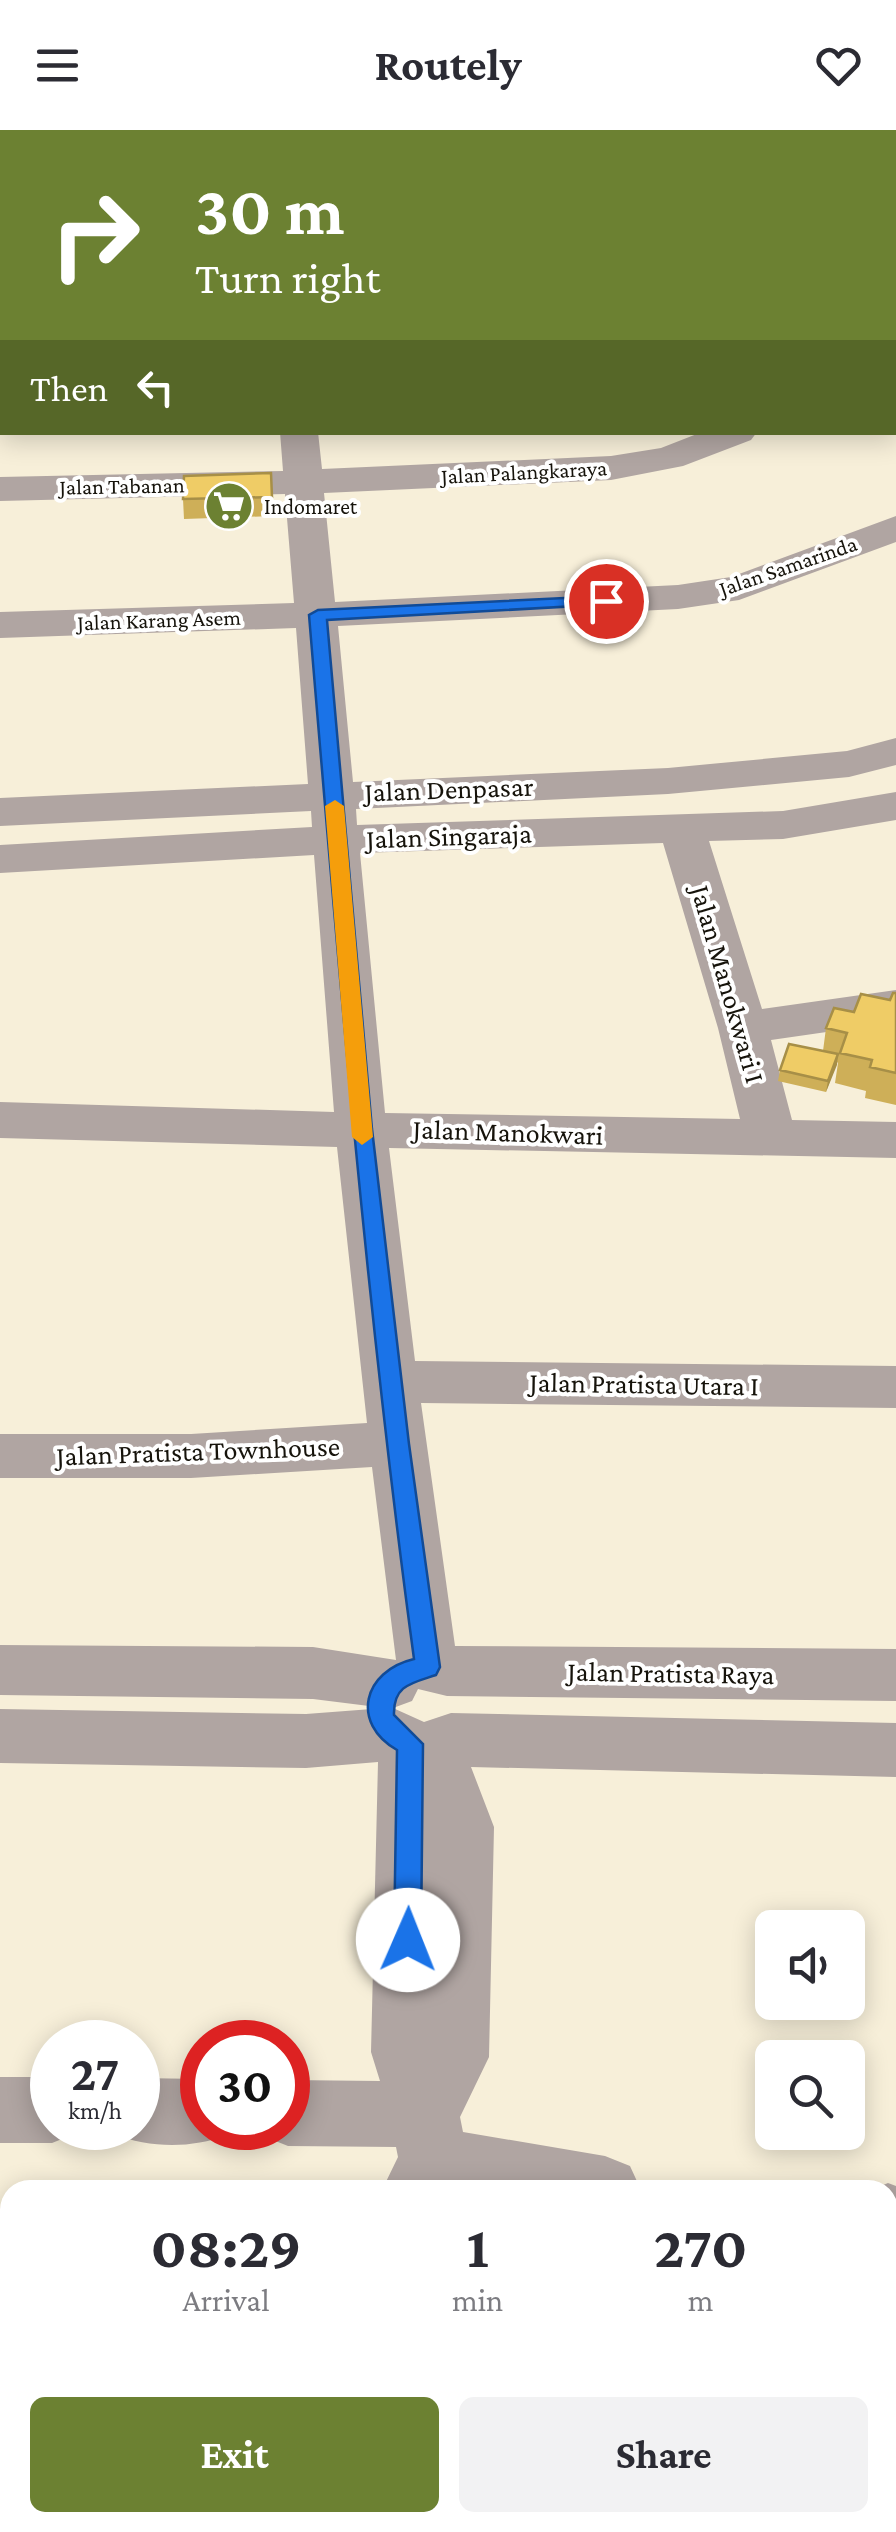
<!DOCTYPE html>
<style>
body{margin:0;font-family:"Crimson Pro",serif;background:#f2f2f3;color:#2b2b33;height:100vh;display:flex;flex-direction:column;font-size:38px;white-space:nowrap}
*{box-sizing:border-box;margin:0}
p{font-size:32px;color:#7c7c81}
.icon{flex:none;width:55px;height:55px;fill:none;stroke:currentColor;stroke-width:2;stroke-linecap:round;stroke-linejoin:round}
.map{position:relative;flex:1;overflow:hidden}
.sheet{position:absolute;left:0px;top:2050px;width:898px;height:352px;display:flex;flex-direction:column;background:#fff;border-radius:30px 30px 0 0;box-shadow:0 5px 25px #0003}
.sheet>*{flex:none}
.hud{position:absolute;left:0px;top:0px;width:898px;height:305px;box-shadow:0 5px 25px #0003;background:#6c8132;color:#fff;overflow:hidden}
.fabs{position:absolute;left:755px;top:1780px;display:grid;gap:20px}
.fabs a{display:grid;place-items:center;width:110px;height:110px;border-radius:15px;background:#fff;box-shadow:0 5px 25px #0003;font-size:50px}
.speed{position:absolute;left:30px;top:1890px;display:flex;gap:20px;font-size:50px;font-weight:700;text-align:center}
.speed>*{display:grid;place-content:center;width:130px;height:130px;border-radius:50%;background:#fff;box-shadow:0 5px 25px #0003;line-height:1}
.speed small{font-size:25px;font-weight:400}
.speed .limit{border:15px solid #d22;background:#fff;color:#111}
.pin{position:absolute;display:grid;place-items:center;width:85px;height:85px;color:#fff;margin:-42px;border:5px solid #fff;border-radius:50%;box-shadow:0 2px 10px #0007}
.me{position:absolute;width:110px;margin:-55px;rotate:1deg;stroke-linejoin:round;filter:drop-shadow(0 0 8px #0008)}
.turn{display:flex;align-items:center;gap:35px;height:210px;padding:0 30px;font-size:45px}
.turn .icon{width:130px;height:130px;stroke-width:2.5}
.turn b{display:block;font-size:70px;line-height:85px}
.then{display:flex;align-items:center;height:95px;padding:0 30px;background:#0003;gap:20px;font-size:38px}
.eta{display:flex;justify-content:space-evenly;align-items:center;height:170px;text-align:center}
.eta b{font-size:60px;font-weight:700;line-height:70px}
.button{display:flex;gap:20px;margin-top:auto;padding:20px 30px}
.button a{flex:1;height:115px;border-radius:15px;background:#6c8132;color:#fff;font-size:40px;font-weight:700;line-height:115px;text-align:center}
.button a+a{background:#f2f2f3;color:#2b2b33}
header{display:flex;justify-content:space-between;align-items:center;height:130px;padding:0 30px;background:#fff;font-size:45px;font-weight:700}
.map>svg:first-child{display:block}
</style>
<header><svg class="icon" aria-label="menu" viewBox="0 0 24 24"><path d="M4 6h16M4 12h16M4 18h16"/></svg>Routely<svg class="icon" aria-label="heart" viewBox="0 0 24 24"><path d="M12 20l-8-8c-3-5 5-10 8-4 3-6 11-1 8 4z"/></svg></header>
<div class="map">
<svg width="896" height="2402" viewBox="0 0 896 2402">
<rect width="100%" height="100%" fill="#f7efd9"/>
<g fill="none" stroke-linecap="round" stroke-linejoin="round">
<!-- minor -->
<path fill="#b0a5a2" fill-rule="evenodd" d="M 163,0 L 195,0 L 196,2 L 164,2 Z
M 406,0 L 438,0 L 439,2 L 407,2 Z
M 895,83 L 896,83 L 896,103 L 895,103 Z
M 0,87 L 2,87 L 2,107 L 0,107 Z
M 0,218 L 2,218 L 2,240 L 0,240 Z
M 895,234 L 896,234 L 896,256 L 895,256 Z
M 280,302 L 318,302 L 322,339 L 611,326 L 661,318 L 702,302 L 757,302 L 751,310 L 683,336 L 611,350 L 324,363 L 335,472 L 678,455 L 731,447 L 896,386 L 896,412 L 739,470 L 678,479 L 338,496 L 353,652 L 668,638 L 847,621 L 896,608 L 896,635 L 849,647 L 668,664 L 356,679 L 357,695 L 783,681 L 896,662 L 896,690 L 783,709 L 709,711 L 762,879 L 896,860 L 896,892 L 771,910 L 792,990 L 896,992 L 896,1028 L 389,1018 L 415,1231 L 896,1236 L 896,1278 L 421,1273 L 455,1516 L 896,1519 L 896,1571 L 447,1566 L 418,1559 L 412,1571 L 393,1578 L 424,1592 L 451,1583 L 896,1593 L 896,1647 L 471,1637 L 494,1697 L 489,1927 L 460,1987 L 463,2002 L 605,2026 L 630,2036 L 641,2060 L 382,2060 L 398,2027 L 396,2017 L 288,2016 L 263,2006 L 259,1998 L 288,1998 L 288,1950 L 380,1951 L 371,1922 L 378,1632 L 306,1638 L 0,1633 L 0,1579 L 306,1584 L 385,1578 L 313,1569 L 0,1565 L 0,1515 L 313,1517 L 396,1530 L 372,1337 L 191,1348 L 0,1348 L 0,1304 L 191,1304 L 367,1293 L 337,1017 L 0,1008 L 0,972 L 334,982 L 314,725 L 0,743 L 0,715 L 312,697 L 311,681 L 0,696 L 0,668 L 308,654 L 296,498 L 0,508 L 0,482 L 294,473 L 285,364 L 0,371 L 0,347 L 283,341 ZM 663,713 L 718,898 L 740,989 L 385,983 L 360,723 Z
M 0,1947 L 52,1947 L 52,1998 L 79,1998 L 77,2003 L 52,2013 L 0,2013 Z
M 138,1948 L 202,1949 L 202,1998 L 230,1998 L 227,2005 C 190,2019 150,2018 113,2004 L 110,1998 L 138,1998 Z
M 888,2053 L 896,2056 L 896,2128 L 888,2124 L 888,2060 L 871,2060 Z
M 197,2392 L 287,2392 L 283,2402 L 193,2402 Z"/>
</g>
<!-- wall -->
<path fill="#ceaf58" d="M 0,0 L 2,2 L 2,78 L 0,79 Z
M 462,0 L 531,0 L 529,2 L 481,2 Z
M 532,0 L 587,0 L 586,2 L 532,2 Z
M 2,100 L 2,193 L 0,193 L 0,138 Z
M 271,343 L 273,386 L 184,389 L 183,369 Z
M 896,863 L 896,975 L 865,968 L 866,961 L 835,953 L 838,933 L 837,932 L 826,962 L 778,951 L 780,940 L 823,921 L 826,898 L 854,882 L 890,870 Z"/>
<!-- shaded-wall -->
<path fill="#a78f47" d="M 838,924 L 837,935 L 826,962 L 828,951 Z"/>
<!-- building -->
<path fill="#efcc66" stroke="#a78f47" stroke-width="2.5" d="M 0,0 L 85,0 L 85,2 L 2,2 L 2,10 L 0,10 Z
M 95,0 L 151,0 L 152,2 L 95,2 Z
M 217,0 L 307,0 L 308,2 L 218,2 Z
M 384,0 L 384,2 L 332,2 L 381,0 Z
M 0,14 L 2,14 L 2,34 L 0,34 Z
M 2,40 L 2,60 L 0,60 L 0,41 Z
M 0,138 L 2,138 L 2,174 L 0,174 Z
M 271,343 L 272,367 L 183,369 L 184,346 Z
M 893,863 L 896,863 L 896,943 L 870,937 L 872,930 L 840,923 L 847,903 L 826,898 L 834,878 L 854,882 L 861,864 L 890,870 Z
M 789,914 L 838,924 L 828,951 L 780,940 Z"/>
<!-- route -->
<path fill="#1a73e8" stroke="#114b97" stroke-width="2.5" d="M 606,466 L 613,467 L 613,474 L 327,490 L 372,999 L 409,1314 L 440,1537 L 436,1545 C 412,1553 393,1555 394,1585 L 423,1614 L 421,1810 L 417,1819 L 408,1822 L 398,1819 L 394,1810 L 397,1620 C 350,1593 363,1541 414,1529 C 367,1182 338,834 309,485 L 318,480 Z"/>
<!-- slow -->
<path fill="#f59e0b" d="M 335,670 L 344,676 L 373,1007 L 362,1015 L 352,1007 L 325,676 Z"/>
<!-- icons -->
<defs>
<g id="supermarket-disc" transform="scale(2.5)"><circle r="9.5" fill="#6c8132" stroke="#fff"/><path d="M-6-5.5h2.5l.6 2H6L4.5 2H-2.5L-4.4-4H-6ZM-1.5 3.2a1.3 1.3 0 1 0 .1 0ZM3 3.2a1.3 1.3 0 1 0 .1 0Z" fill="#fff"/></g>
</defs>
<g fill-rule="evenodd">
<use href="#supermarket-disc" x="229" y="376"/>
</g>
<g text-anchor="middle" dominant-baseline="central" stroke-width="8" stroke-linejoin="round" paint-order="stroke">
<!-- far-street labels -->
<g font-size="22" fill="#16130b" stroke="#fff">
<text transform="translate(524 342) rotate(-3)">Jalan Palangkaraya</text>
<text transform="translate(122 356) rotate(-1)">Jalan Tabanan</text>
<text transform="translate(788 436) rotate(-19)">Jalan Samarinda</text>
<text transform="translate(159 490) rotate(-2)">Jalan Karang Asem</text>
</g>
<!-- far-poi labels -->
<g font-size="22" fill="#16130b" stroke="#fff" text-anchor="start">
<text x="264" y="376">Indomaret</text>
</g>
<!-- street labels -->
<g font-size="28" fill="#16130b" stroke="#fff">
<text transform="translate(449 659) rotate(-2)">Jalan Denpasar</text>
<text transform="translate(449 706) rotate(-2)">Jalan Singaraja</text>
<text transform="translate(728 854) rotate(74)">Jalan Manokwari I</text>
<text transform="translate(508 1002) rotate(2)">Jalan Manokwari</text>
<text transform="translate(644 1254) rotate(1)">Jalan Pratista Utara I</text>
<text transform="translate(198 1321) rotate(-2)">Jalan Pratista Townhouse</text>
<text transform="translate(671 1543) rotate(1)">Jalan Pratista Raya</text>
</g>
</g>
</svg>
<div class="fabs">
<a><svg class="icon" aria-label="sound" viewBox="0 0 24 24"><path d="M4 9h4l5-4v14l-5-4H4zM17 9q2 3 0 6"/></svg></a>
<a><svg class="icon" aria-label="search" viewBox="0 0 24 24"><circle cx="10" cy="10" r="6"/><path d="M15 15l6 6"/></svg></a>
</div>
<div class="speed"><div>27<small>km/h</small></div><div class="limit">30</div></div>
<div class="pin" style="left:606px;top:471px;background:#d93025"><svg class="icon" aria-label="arrive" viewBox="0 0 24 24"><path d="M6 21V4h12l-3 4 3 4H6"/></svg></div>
<svg class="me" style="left:408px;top:1810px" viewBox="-20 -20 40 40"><circle r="19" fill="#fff"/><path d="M0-13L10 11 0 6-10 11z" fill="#1a73e8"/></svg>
<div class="hud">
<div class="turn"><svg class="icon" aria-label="right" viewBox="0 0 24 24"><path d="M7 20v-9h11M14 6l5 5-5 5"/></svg><div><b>30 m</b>Turn right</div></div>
<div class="then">Then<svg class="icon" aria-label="left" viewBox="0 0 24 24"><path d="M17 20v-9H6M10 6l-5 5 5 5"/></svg></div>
</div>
<section class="sheet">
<div class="eta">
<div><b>08:29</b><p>Arrival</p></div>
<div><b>1</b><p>min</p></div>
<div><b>270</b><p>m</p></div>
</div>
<div class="button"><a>Exit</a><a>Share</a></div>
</section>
</div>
